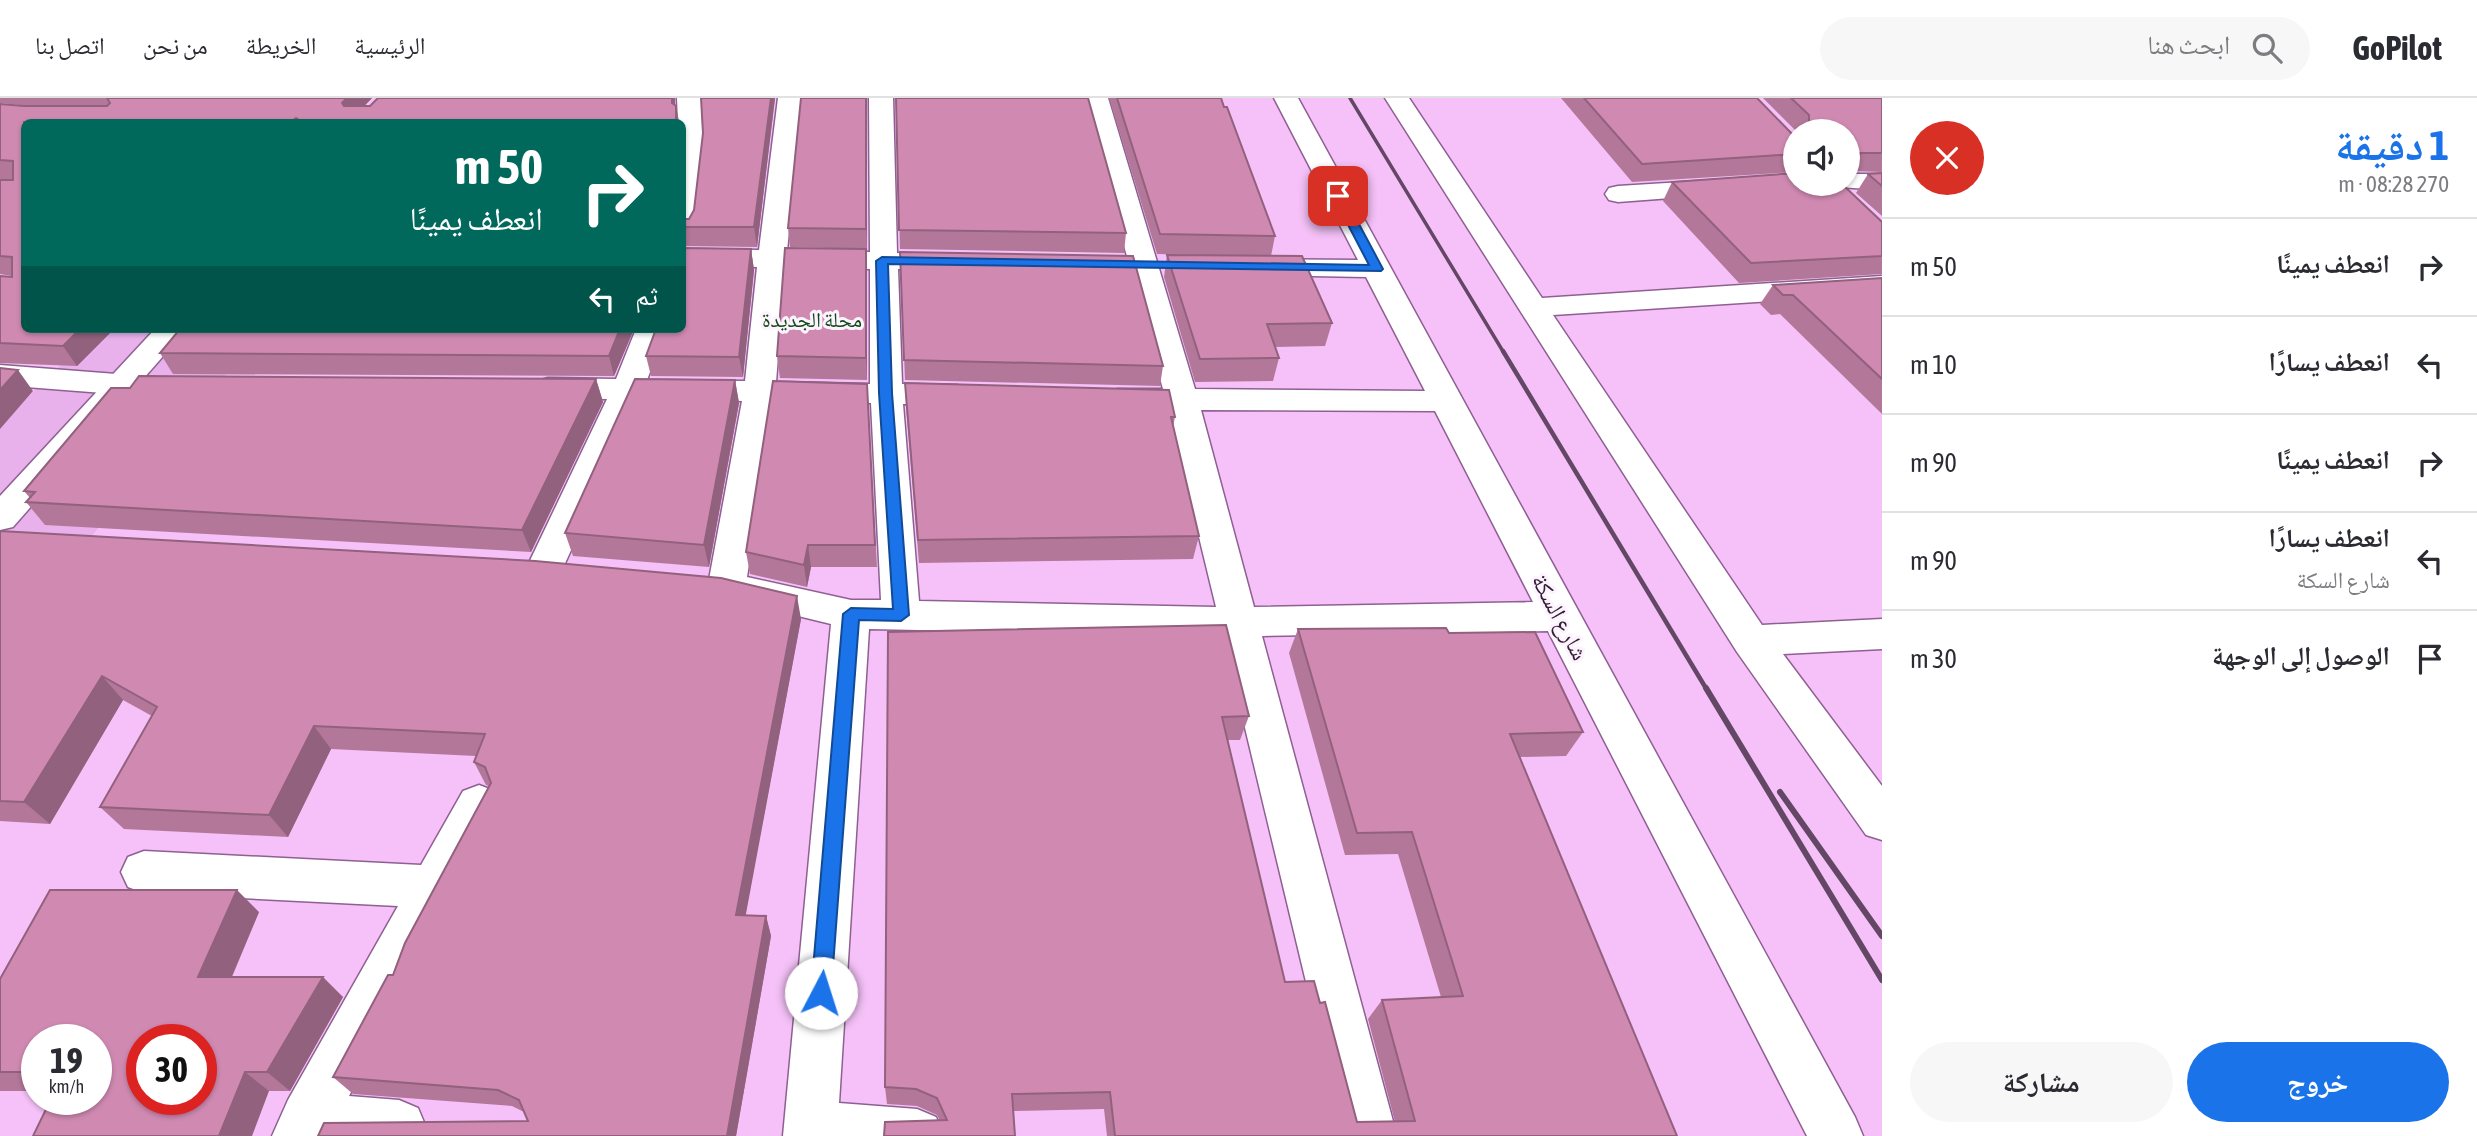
<!DOCTYPE html>
<html lang="ar">
<meta charset="utf-8">
<style>
body{margin:0;font-family:"Asap Condensed","Noto Naskh Arabic",sans-serif;background:#f7f7f7;color:#2b2b33;direction:rtl;height:100vh;display:flex;flex-direction:column;font-size:26px;white-space:nowrap}
*{box-sizing:border-box;margin:0}
p{font-size:23px;color:#7c7c81}
.icon{flex:none;width:38px;height:38px;fill:none;stroke:currentColor;stroke-width:2;stroke-linecap:round;stroke-linejoin:round}
.map{position:relative;flex:1;overflow:hidden;direction:ltr}
.details{display:flex;flex-direction:column;background:#fff;width:595px}
.details>*{flex:none}
.banner{position:absolute;left:21px;top:21px;width:665px;height:214px;border-radius:10px;box-shadow:0 2px 5px #0004;direction:rtl;background:#00695c;color:#fff;overflow:hidden}
.controls{position:absolute;left:1783px;top:21px;display:grid;gap:14px}
.controls a{display:grid;place-items:center;width:77px;height:77px;border-radius:50%;background:#fff;box-shadow:0 2px 5px #0004;font-size:35px}
.speed{position:absolute;left:21px;top:926px;display:flex;gap:14px;font-size:35px;font-weight:700;text-align:center}
.speed>*{display:grid;place-content:center;width:91px;height:91px;border-radius:50%;background:#fff;box-shadow:0 2px 5px #0004;line-height:1}
.speed small{font-size:18px;font-weight:400}
.speed .limit{border:10px solid #d22;background:#fff;color:#111}
.pin{position:absolute;display:grid;place-items:center;width:60px;height:60px;color:#fff;margin:-30px;border-radius:14px;box-shadow:0 4px 10px #0006}
.me{position:absolute;width:77px;margin:-38px;rotate:5deg;stroke-linejoin:round;filter:drop-shadow(0 0 5px #0008)}
.turn{display:flex;align-items:center;gap:24px;height:147px;padding:0 28px;font-size:32px}
.turn .icon{width:91px;height:91px;stroke-width:2.5}
.turn b{display:block;font-size:49px;line-height:60px}
.then{display:flex;align-items:center;height:66px;padding:0 28px;background:#0003;gap:14px;font-size:26px}
.round{display:grid;place-items:center;flex:none;width:74px;height:74px;border-radius:37px;background:#f7f7f7}
.summary{display:flex;align-items:center;justify-content:space-between;height:119px;padding:0 28px}
h1{font-size:42px;font-weight:700;line-height:52px;color:#1a73e8}
.primary-button{display:flex;gap:14px;margin-top:auto;padding:14px 28px}
.primary-button a{flex:1;height:80px;border-radius:42px;background:#1a73e8;color:#fff;font-size:28px;font-weight:700;line-height:80px;text-align:center}
.primary-button a+a{background:#f7f7f7;color:#2b2b33}
ul{padding:0;list-style:none}
li{display:flex;align-items:center;gap:21px;height:98px;padding:0 28px;border-top:2px solid #e1e1e2}
li div{flex:1}
li b{display:block;font-size:26px}
li em{font-style:normal}
header{display:flex;align-items:center;gap:42px;box-sizing:border-box;height:98px;padding:0 35px;background:#fff;border-bottom:2px solid #e1e1e2}
header strong{font-size:33px}
nav{display:flex;gap:38px;margin-inline-start:auto;font-size:24px}
.search{width:490px;height:63px;background:#f7f7f7;display:flex;align-items:center;gap:18px;box-sizing:border-box;padding:0 24px;border-radius:38px;color:#7c7c81;font-size:26px}
main{display:flex;flex:1;min-height:0}
.map>svg:first-child{display:block}
</style>
<header>
<strong>GoPilot</strong>
<div class="search"><svg class="icon" aria-label="search" viewBox="0 0 24 24"><circle cx="10" cy="10" r="6"/><path d="M15 15l6 6"/></svg>ابحث هنا</div>
<nav><a>الرئيسية</a><a>الخريطة</a><a>من نحن</a><a>اتصل بنا</a></nav>
</header>
<main>
<section class="details">
<div class="summary"><div><h1>1 دقيقة</h1><p>270 m · 08:28</p></div><a class="round" style="background:#d93025;color:#fff"><svg class="icon" aria-label="close" viewBox="0 0 24 24"><path d="M6 6l12 12M18 6L6 18"/></svg></a></div>
<ul>
<li><svg class="icon" aria-label="right" viewBox="0 0 24 24"><path d="M7 20v-9h11M14 6l5 5-5 5"/></svg><div><b>انعطف يمينًا</b></div><em>50 m</em></li>
<li><svg class="icon" aria-label="left" viewBox="0 0 24 24"><path d="M17 20v-9H6M10 6l-5 5 5 5"/></svg><div><b>انعطف يسارًا</b></div><em>10 m</em></li>
<li><svg class="icon" aria-label="right" viewBox="0 0 24 24"><path d="M7 20v-9h11M14 6l5 5-5 5"/></svg><div><b>انعطف يمينًا</b></div><em>90 m</em></li>
<li><svg class="icon" aria-label="left" viewBox="0 0 24 24"><path d="M17 20v-9H6M10 6l-5 5 5 5"/></svg><div><b>انعطف يسارًا</b><p>شارع السكة</p></div><em>90 m</em></li>
<li><svg class="icon" aria-label="arrive" viewBox="0 0 24 24"><path d="M6 21V4h12l-3 4 3 4H6"/></svg><div><b>الوصول إلى الوجهة</b></div><em>30 m</em></li>
</ul>
<div class="primary-button"><a>خروج</a><a>مشاركة</a></div>
</section>
<div class="map">
<svg width="1882" height="1038" viewBox="0 0 1882 1038">
<rect width="100%" height="100%" fill="#f5c1f8"/>
<!-- built -->
<path fill="#e8b1eb" d="M 98,231 L 264,231 L 0,548 L 0,326 Z"/>
<g fill="none" stroke-linecap="round" stroke-linejoin="round">
<!-- minor casing -->
<g stroke="#8e6092" stroke-width="3">
<path id="minor" d="M 677,0 L 701,0 L 703,54 L 695,132 L 692,138 L 682,140 L 682,24 L 678,24 Z
M 778,0 L 802,0 L 787,153 L 870,154 L 869,0 L 893,0 L 897,155 L 962,158 L 966,164 L 962,170 L 952,172 L 898,171 L 902,286 L 957,287 L 968,290 L 973,297 L 968,304 L 957,307 L 903,306 L 919,503 L 1216,509 L 1168,311 L 1118,311 L 1107,308 L 1102,301 L 1107,294 L 1118,291 L 1163,291 L 1084,0 L 1108,0 L 1195,291 L 1425,293 L 1366,179 L 1253,177 L 1243,175 L 1239,169 L 1243,163 L 1253,161 L 1358,162 L 1274,0 L 1298,0 L 1855,1019 L 1863,1038 L 1807,1038 L 1548,533 L 1262,538 L 1397,1038 L 1343,1038 L 1223,538 L 869,531 L 839,1005 L 917,1011 L 936,1019 L 944,1038 L 783,1038 L 831,526 L 749,506 L 734,499 L 727,501 L 714,497 L 708,487 L 742,303 L 639,301 L 558,481 L 545,484 L 532,481 L 526,471 L 607,301 L 548,300 L 537,297 L 532,290 L 537,283 L 548,280 L 616,281 L 636,231 L 666,231 L 647,282 L 745,283 L 757,169 L 682,167 L 682,151 L 759,152 ZM 785,169 L 870,171 L 870,286 L 776,284 ZM 774,304 L 871,305 L 881,502 L 851,502 L 747,479 ZM 1201,312 L 1435,313 L 1533,504 L 1254,509 Z
M 1385,0 L 1409,0 L 1542,200 L 1882,178 L 1882,196 L 1553,217 L 1762,527 L 1882,521 L 1882,551 L 1783,556 L 1882,688 L 1882,742 L 1866,737 L 1737,554 Z
M 1848,76 L 1882,76 L 1882,92 L 1839,89 L 1836,86 L 1848,86 Z
M 1796,77 L 1796,86 L 1808,86 L 1805,90 L 1618,104 L 1609,102 L 1605,96 L 1609,90 L 1618,88 Z
M 0,267 L 155,279 L 166,282 L 171,289 L 166,296 L 155,299 L 0,287 Z
M 479,687 L 495,693 L 501,706 L 349,998 L 399,1002 L 418,1010 L 426,1029 L 422,1038 L 272,1038 L 288,1002 L 398,808 L 144,795 L 128,789 L 121,774 L 128,759 L 144,753 L 421,767 L 463,693 Z"/>
</g>
<!-- major casing -->
<g stroke="#8e6092" stroke-width="3">
<path id="major" d="M 155,231 L 187,231 L 13,429 L 0,432 L 0,398 Z"/>
</g>
<!-- minor -->
<use href="#minor" fill="#fff" fill-rule="evenodd"/>
<!-- major -->
<use href="#major" fill="#fff" fill-rule="evenodd"/>
<!-- rail-far2 -->
<path stroke="#634765" stroke-width="3.5" d="M 1350,0 L 1504,255"/>
<!-- rail-far1 -->
<path stroke="#634765" stroke-width="4.5" d="M 1503,253 L 1707,592"/>
<!-- rail -->
<path stroke="#634765" stroke-width="6" d="M 1706,590 L 1882,882
M 1780,694 L 1882,838"/>
</g>
<!-- wall -->
<path fill="#b37799" d="M 0,0 L 372,0 L 364,8 L 675,0 L 675,7 L 679,24 L 24,24 L 114,231 L 77,268 L 0,265 L 0,178 L 12,179 L 12,178 L 0,176 L 0,82 L 13,82 L 0,81 L 0,6 L 30,8 L 0,5 Z
M 701,0 L 775,0 L 757,149 L 682,148 L 682,121 L 689,121 L 694,112 L 703,35 Z
M 801,0 L 866,0 L 867,151 L 790,149 L 788,130 Z
M 896,0 L 1126,135 L 1124,155 L 900,151 Z
M 1109,0 L 1221,0 L 1275,138 L 1271,158 L 1332,225 L 1325,248 L 1275,249 L 1279,260 L 1273,283 L 1195,284 L 1164,179 L 1167,157 L 1202,157 L 1157,156 Z
M 1561,0 L 1757,0 L 1796,40 L 1796,74 L 1632,84 Z
M 1763,0 L 1882,0 L 1882,74 L 1852,73 L 1848,79 L 1848,33 L 1796,33 Z
M 1882,75 L 1882,118 L 1856,95 L 1868,76 Z
M 1672,84 L 1882,124 L 1882,176 L 1739,185 L 1663,103 Z
M 751,151 L 754,172 L 743,279 L 651,278 L 646,258 Z
M 866,151 L 867,174 L 867,282 L 780,280 L 777,258 Z
M 900,154 L 1163,268 L 1160,288 L 905,282 Z
M 1882,180 L 1882,316 L 1780,216 L 1771,217 L 1760,206 L 1773,187 Z
M 634,231 L 614,278 L 173,276 L 160,255 Z
M 596,281 L 603,304 L 531,454 L 45,427 L 26,404 L 30,400 L 24,393 L 130,290 Z
M 735,282 L 739,305 L 709,469 L 573,458 L 565,435 Z
M 905,285 L 1175,319 L 1173,329 L 1199,438 L 1193,461 L 919,465 L 906,308 Z
M 867,286 L 877,469 L 811,469 L 807,489 L 750,476 L 746,454 Z
M 0,433 L 801,521 L 745,817 L 766,818 L 771,838 L 736,1038 L 528,1023 L 524,1014 L 512,1008 L 353,996 L 333,979 L 393,877 L 489,688 L 486,687 L 474,664 L 476,658 L 331,651 L 288,739 L 124,731 L 100,709 L 152,618 L 123,602 L 50,726 L 0,723 Z
M 1298,531 L 1449,535 L 1583,634 L 1566,658 L 1520,659 L 1677,1038 L 1107,1038 L 1104,1011 L 1013,1013 L 1015,1038 L 940,1023 L 937,1017 L 917,1008 L 887,1006 L 885,989 L 888,534 L 1249,618 L 1240,642 L 1228,642 L 1285,884 L 1320,905 L 1357,1024 L 1395,1024 L 1368,921 L 1382,902 L 1441,899 L 1398,756 L 1345,757 L 1289,555 Z
M 259,814 L 232,879 L 343,899 L 290,993 L 269,993 L 96,1001 L 37,942 L 37,993 L 0,993 L 0,881 Z"/>
<!-- shaded-wall -->
<path fill="#92617d" d="M 347,0 L 372,0 L 349,24 L 342,5 Z
M 672,0 L 675,0 L 675,24 L 672,5 Z
M 771,0 L 775,0 L 757,149 L 754,129 Z
M 866,0 L 867,151 L 866,131 Z
M 676,8 L 679,24 L 676,24 Z
M 751,151 L 754,172 L 743,279 L 739,259 Z
M 866,151 L 867,174 L 867,282 L 866,260 Z
M 80,231 L 114,231 L 77,268 L 63,248 Z
M 620,231 L 634,231 L 614,278 L 609,258 Z
M 18,272 L 33,293 L 0,331 L 0,292 Z
M 596,281 L 603,304 L 531,454 L 522,432 Z
M 735,282 L 739,305 L 709,469 L 704,447 Z
M 808,447 L 811,469 L 807,489 L 804,467 Z
M 797,498 L 801,521 L 742,837 L 736,817 Z
M 102,578 L 123,602 L 50,726 L 24,704 Z
M 314,628 L 331,651 L 288,739 L 269,717 Z
M 237,792 L 259,814 L 223,899 L 198,879 Z
M 766,818 L 771,838 L 736,1038 L 727,1038 Z
M 323,879 L 343,899 L 290,993 L 267,974 Z
M 245,974 L 269,993 L 252,1038 L 219,1038 Z"/>
<!-- building -->
<path fill="#d08ab2" stroke="#92617d" stroke-width="2" fill-rule="evenodd" d="M 107,0 L 347,0 L 342,5 L 344,8 L 370,8 L 378,0 L 672,0 L 672,5 L 676,8 L 676,24 L 302,24 L 296,20 L 291,24 L 24,24 L 24,231 L 80,231 L 63,248 L 0,245 L 0,178 L 12,179 L 12,159 L 0,158 L 0,82 L 13,82 L 13,63 L 0,62 L 0,6 L 24,8 L 107,8 L 110,5 Z
M 701,0 L 771,0 L 754,129 L 682,129 L 682,121 L 689,121 L 694,112 L 703,35 Z
M 801,0 L 866,0 L 866,131 L 788,130 Z
M 896,0 L 1088,0 L 1126,135 L 899,132 Z
M 1117,0 L 1221,0 L 1224,9 L 1227,9 L 1275,138 L 1160,136 Z
M 1584,0 L 1757,0 L 1796,40 L 1796,56 L 1642,66 Z
M 1791,0 L 1882,0 L 1882,55 L 1860,55 L 1857,65 L 1848,65 L 1848,33 L 1809,33 L 1809,17 Z
M 1796,75 L 1796,86 L 1842,86 L 1882,124 L 1882,158 L 1751,165 L 1672,84 Z
M 1882,75 L 1882,88 L 1868,76 Z
M 682,150 L 751,151 L 739,259 L 646,258 L 656,231 L 682,231 Z
M 785,150 L 866,151 L 866,260 L 777,258 Z
M 900,154 L 1133,158 L 1163,268 L 904,262 Z
M 1167,157 L 1302,158 L 1332,225 L 1267,226 L 1279,260 L 1200,261 Z
M 1882,180 L 1882,281 L 1793,197 L 1783,197 L 1773,187 Z
M 180,231 L 620,231 L 609,258 L 160,255 Z
M 0,270 L 18,272 L 0,292 Z
M 139,278 L 596,281 L 522,432 L 26,404 L 35,394 L 24,393 L 111,290 L 130,290 Z
M 635,281 L 735,282 L 704,447 L 565,435 Z
M 773,283 L 867,286 L 875,447 L 808,447 L 804,467 L 746,454 Z
M 905,285 L 1169,292 L 1175,319 L 1171,319 L 1199,438 L 918,442 Z
M 0,433 L 535,463 L 721,480 L 797,498 L 736,817 L 766,818 L 727,1038 L 318,1038 L 324,1025 L 528,1023 L 519,1002 L 498,992 L 333,979 L 388,877 L 393,877 L 405,845 L 491,685 L 485,669 L 474,664 L 485,636 L 314,628 L 269,717 L 100,709 L 157,609 L 102,578 L 24,704 L 0,703 Z
M 1226,527 L 1249,618 L 1222,619 L 1285,884 L 1314,883 L 1320,905 L 1325,904 L 1357,1024 L 1415,1023 L 1382,902 L 1463,898 L 1412,734 L 1357,735 L 1298,531 L 1446,530 L 1449,535 L 1535,534 L 1583,634 L 1510,636 L 1677,1038 L 1115,1038 L 1110,994 L 1012,996 L 1015,1038 L 884,1038 L 885,1024 L 947,1022 L 937,1000 L 916,991 L 885,989 L 888,534 Z
M 50,792 L 237,792 L 198,879 L 323,879 L 267,974 L 245,974 L 219,1038 L 33,1038 L 51,1001 L 96,1001 L 96,942 L 37,942 L 37,974 L 0,974 L 0,881 ZM 142,942 L 201,942 L 201,1001 L 142,1001 Z"/>
<!-- route -->
<path fill="#1a73e8" stroke="#114b97" stroke-width="2" d="M 1338,94 L 1344,98 L 1383,171 L 1381,173 L 888,166 L 892,295 L 909,517 L 901,523 L 859,522 L 831,895 L 828,902 L 821,905 L 814,902 L 811,895 L 843,516 L 851,510 L 893,511 L 879,295 L 876,163 L 882,159 L 1369,167 L 1333,98 Z"/>
<g text-anchor="middle" dominant-baseline="central" stroke-width="6" stroke-linejoin="round" paint-order="stroke">
<!-- far-neighbourhood labels -->
<g font-size="21" fill="#0d4713" stroke="#fdf3fe">
<text x="812" y="221">محلة الجديدة</text>
</g>
<!-- street labels -->
<g font-size="23" fill="#311e33" stroke="#fdf3fe">
<text transform="translate(1560 519) rotate(62)">شارع السكة</text>
</g>
</g>
</svg>
<div class="controls">
<a><svg class="icon" aria-label="sound" viewBox="0 0 24 24"><path d="M4 9h4l5-4v14l-5-4H4zM17 9q2 3 0 6"/></svg></a>
</div>
<div class="speed"><div>19<small>km/h</small></div><div class="limit">30</div></div>
<div class="pin" style="left:1338px;top:98px;background:#d93025"><svg class="icon" aria-label="arrive" viewBox="0 0 24 24"><path d="M6 21V4h12l-3 4 3 4H6"/></svg></div>
<svg class="me" style="left:821px;top:895px" viewBox="-20 -20 40 40"><circle r="19" fill="#fff"/><path d="M0-13L10 11 0 6-10 11z" fill="#1a73e8"/></svg>
<div class="banner">
<div class="turn"><svg class="icon" aria-label="right" viewBox="0 0 24 24"><path d="M7 20v-9h11M14 6l5 5-5 5"/></svg><div><b>50 m</b>انعطف يمينًا</div></div>
<div class="then">ثم<svg class="icon" aria-label="left" viewBox="0 0 24 24"><path d="M17 20v-9H6M10 6l-5 5 5 5"/></svg></div>
</div>
</div>
</main>
